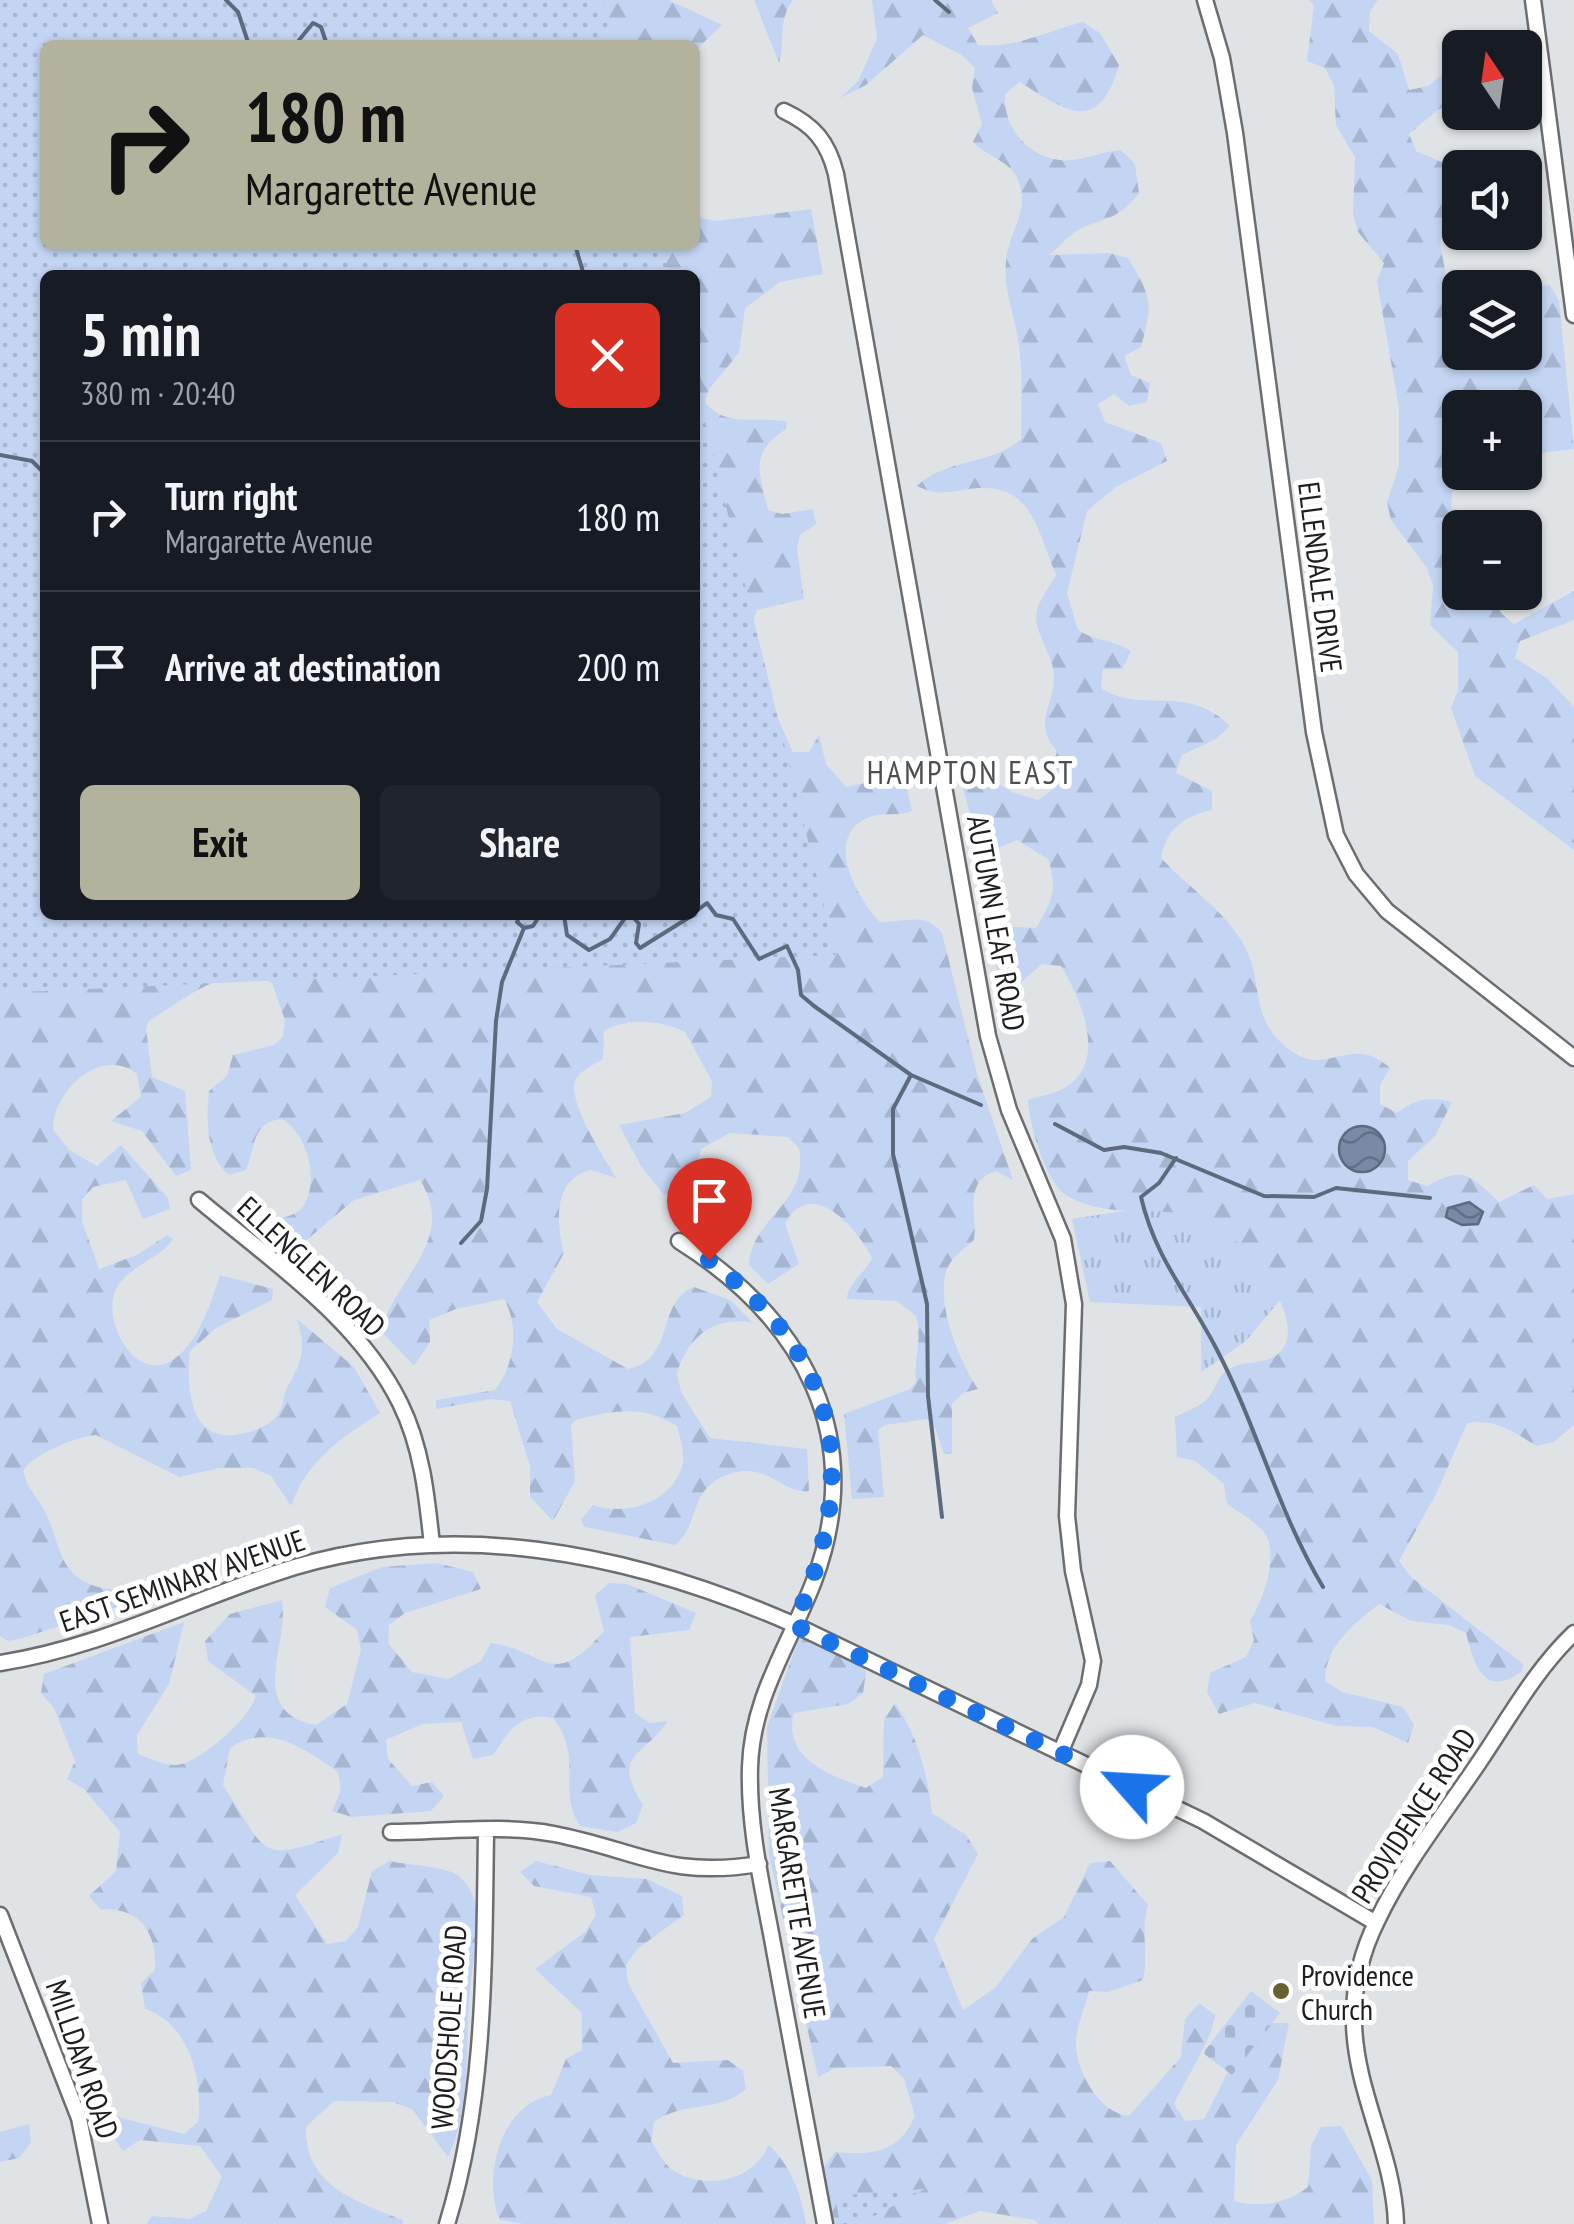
<!DOCTYPE html>
<meta charset="utf-8">
<style>
body{margin:0;font-family:"PT Sans Narrow",sans-serif;background:#20242c;color:#f1f3f6;height:100vh;display:flex;flex-direction:column;font-size:38px;white-space:nowrap}
*{box-sizing:border-box;margin:0}
p{font-size:32px;color:#9ea1a6}
.icon{flex:none;width:55px;height:55px;fill:none;stroke:currentColor;stroke-width:2;stroke-linecap:round;stroke-linejoin:round}
.map{position:relative;flex:1;overflow:hidden}
.side{position:absolute;left:40px;top:270px;width:660px;height:650px;display:flex;flex-direction:column;background:#171b24;border-radius:15px;box-shadow:0 2px 8px #0004}
.side>*{flex:none}
.guide{position:absolute;left:40px;top:40px;width:660px;height:210px;border-radius:15px;box-shadow:0 2px 8px #0004;background:#b2b29d;color:#111;overflow:hidden}
.needle{width:65px;rotate:347deg}
.buttons{position:absolute;left:1442px;top:30px;display:grid;gap:20px}
.buttons a{display:grid;place-items:center;width:100px;height:100px;border-radius:15px;background:#171b24;box-shadow:0 2px 8px #0004;font-size:50px}
.pin{position:absolute;display:grid;place-items:center;width:85px;height:85px;color:#fff;margin:-102px -42px;border-radius:50% 50% 50% 0;rotate:-45deg;box-shadow:0 0 10px #0007}
.pin .icon{rotate:45deg}
.me{position:absolute;width:110px;margin:-55px;rotate:296deg;stroke-linejoin:round;filter:drop-shadow(0 0 8px #0008)}
.turn{display:flex;align-items:center;gap:35px;height:210px;padding:0 40px;font-size:45px}
.turn .icon{width:130px;height:130px;stroke-width:2.5}
.turn b{display:block;font-size:70px;line-height:85px}
.round{display:grid;place-items:center;flex:none;width:105px;height:105px;border-radius:15px;background:#20242c}
.head{display:flex;align-items:center;justify-content:space-between;height:170px;padding:0 40px}
h1{font-size:60px;font-weight:700;line-height:75px}
.primary-button{display:flex;gap:20px;margin-top:auto;padding:20px 40px}
.primary-button a{flex:1;height:115px;border-radius:15px;background:#b2b29d;color:#111;font-size:40px;font-weight:700;line-height:115px;text-align:center}
.primary-button a+a{background:#20242c;color:#f1f3f6}
ul{padding:0;list-style:none}
li{display:flex;align-items:center;gap:30px;height:150px;padding:0 40px;border-top:2px solid #363941}
li div{flex:1}
li b{display:block;font-size:38px}
li em{font-style:normal}
.map>svg:first-child{display:block}
</style>
<div class="map">
<svg width="1574" height="2224" viewBox="0 0 1574 2224">
<defs>
<pattern id="grass-tufts" width="24" height="20" patternUnits="userSpaceOnUse" patternTransform="scale(2.5)"><rect width="24" height="20" fill="#c3d5f3"/><path d="M3 7l-1-3M5 7V3M7 7l1-3M15 17l-1-3M17 17v-4M19 17l1-3" fill="none" stroke="#a7b6d0"/></pattern>
<pattern id="forest-firs" width="22" height="20" patternUnits="userSpaceOnUse" patternTransform="scale(2.5)"><rect width="22" height="20" fill="#c3d5f3"/><path d="M5 1l3.5 6h-7zM16 11l3.5 6h-7z" fill="#a7b6d0"/></pattern>
<pattern id="cemetery-stones" width="16" height="16" patternUnits="userSpaceOnUse" patternTransform="scale(2.5)"><rect width="16" height="16" fill="#c3d5f3"/><path d="M2 7V4a2 2 0 0 1 4 0v3zM10 15v-3a2 2 0 0 1 4 0v3z" fill="#a7b6d0"/></pattern>
<pattern id="park-dots" width="8" height="8" patternUnits="userSpaceOnUse" patternTransform="scale(2.5)"><rect width="8" height="8" fill="#c3d5f3"/><path d="M2 2h.1M6 6h.1" fill="none" stroke="#a7b6d0" stroke-width="1.8" stroke-linecap="round"/></pattern>
<pattern id="water-waves" width="16" height="10" patternUnits="userSpaceOnUse" patternTransform="scale(2.5)"><rect width="16" height="10" fill="#788aa6"/><path d="M0 5q4-4 8 0t8 0" fill="none" stroke="#627087"/></pattern>
</defs>
<rect width="100%" height="100%" fill="#e0e3e6"/>
<!-- grass -->
<path fill="url(#grass-tufts)" d="M 1205,1198 L 1294,1283 L 1245,1342 L 1201,1372 L 1201,1307 L 1090,1302 L 1072,1219 Z"/>
<!-- forest -->
<path fill="url(#forest-firs)" fill-rule="evenodd" d="M 0,0 L 669,0 L 722,25 L 695,51 L 695,45 L 45,45 L 45,245 L 695,245 L 695,217 L 716,221 L 811,209 L 823,274 L 780,282 L 745,308 L 739,353 L 709,389 L 705,402 C 725,429 759,415 787,422 L 786,429 C 749,454 759,471 768,510 L 782,514 L 813,509 L 816,524 L 800,535 L 797,549 L 804,599 L 757,610 L 752,622 L 776,714 L 793,752 L 809,752 L 819,735 L 826,764 L 846,787 L 904,775 L 912,811 C 897,817 880,811 865,819 C 824,839 858,900 880,922 C 904,923 925,911 942,933 L 977,1074 L 1013,1180 L 996,1171 C 962,1182 978,1214 974,1240 C 964,1249 952,1257 947,1269 C 935,1304 959,1360 978,1389 L 963,1393 L 952,1404 L 952,1454 L 944,1454 L 935,1428 L 927,1419 L 885,1425 L 878,1430 L 884,1497 L 852,1499 L 844,1414 L 910,1389 L 916,1382 C 913,1359 923,1340 916,1316 L 897,1301 L 847,1299 C 847,1284 865,1273 872,1258 C 858,1230 813,1175 785,1223 L 799,1264 L 768,1284 L 749,1265 C 751,1217 809,1205 799,1148 L 788,1137 L 730,1133 L 701,1149 L 694,1175 L 715,1226 L 710,1225 L 695,1193 L 682,1190 L 664,1195 L 641,1166 L 619,1125 L 685,1113 L 711,1097 L 712,1081 L 685,1032 C 662,1020 625,1017 604,1031 L 603,1059 C 595,1064 582,1070 577,1077 C 563,1097 605,1158 616,1178 L 591,1170 C 553,1178 556,1223 564,1253 L 537,1302 L 557,1329 L 628,1369 C 676,1359 656,1301 694,1287 L 730,1300 L 753,1323 C 713,1316 689,1336 677,1373 L 681,1392 L 710,1438 L 807,1449 L 809,1491 C 780,1494 766,1457 722,1477 C 689,1492 699,1527 675,1545 L 585,1527 L 581,1520 L 593,1505 C 625,1516 670,1504 682,1467 C 686,1455 680,1438 677,1426 C 641,1404 613,1411 575,1420 L 571,1426 L 575,1481 L 553,1521 L 530,1497 L 530,1466 L 510,1401 L 491,1399 L 436,1409 L 436,1400 L 495,1390 C 514,1366 520,1327 504,1299 L 456,1309 L 429,1320 L 430,1342 L 414,1366 L 381,1331 C 395,1277 458,1241 420,1180 L 354,1200 L 297,1248 L 263,1222 C 274,1219 291,1218 300,1210 C 322,1186 308,1134 282,1119 C 251,1122 256,1147 246,1170 L 229,1175 C 206,1156 206,1119 209,1091 L 227,1076 L 233,1055 L 274,1045 L 283,1037 L 285,1020 L 272,983 C 226,961 186,999 149,1021 L 146,1028 L 152,1077 L 185,1091 L 191,1170 L 176,1176 L 142,1131 L 111,1121 L 141,1097 L 137,1074 C 102,1045 52,1091 53,1130 L 69,1150 L 97,1166 L 121,1145 L 168,1198 L 170,1209 L 143,1219 L 126,1180 L 93,1187 L 82,1200 L 82,1221 L 99,1269 L 137,1255 L 167,1235 L 173,1239 C 160,1259 128,1266 116,1289 C 102,1319 131,1375 164,1364 C 195,1354 211,1303 220,1275 L 273,1289 L 272,1300 L 216,1328 L 190,1351 C 186,1385 189,1445 239,1434 C 252,1432 264,1428 274,1419 C 285,1408 282,1396 289,1384 C 303,1360 306,1346 297,1319 L 354,1367 L 380,1413 C 340,1439 307,1460 291,1506 L 271,1476 L 253,1468 L 220,1468 L 179,1477 L 96,1435 C 78,1436 31,1455 23,1471 C 29,1493 36,1494 44,1510 C 53,1526 56,1545 64,1561 C 86,1601 139,1589 178,1587 L 23,1638 L 8,1641 L 0,1636 ZM 45,275 L 695,275 L 695,915 L 45,915 Z
M 754,0 L 793,0 C 777,22 786,39 779,63 Z
M 872,0 L 991,0 L 998,13 L 968,28 L 978,45 C 1014,49 1047,31 1083,22 L 1100,33 L 1119,65 C 1099,136 1065,111 1020,82 L 1005,94 C 1003,126 1026,156 1059,160 C 1078,163 1102,151 1121,150 L 1135,164 L 1139,193 C 1117,223 1102,216 1075,232 C 1066,238 1058,248 1049,255 L 1109,253 L 1128,258 C 1152,297 1153,304 1141,347 L 1124,356 L 1131,375 L 1150,383 L 1147,402 L 1129,406 L 1114,394 L 1098,404 L 1105,422 L 1161,443 L 1167,461 L 1116,487 L 1087,511 L 1067,593 L 1078,630 C 1096,642 1113,639 1131,651 L 1122,669 L 1103,669 L 1101,688 C 1141,715 1186,682 1230,726 L 1216,739 L 1182,755 L 1176,773 L 1212,791 L 1212,810 C 1183,817 1167,828 1161,858 C 1188,887 1220,907 1241,940 C 1268,983 1244,1021 1296,1054 C 1328,1074 1354,1034 1390,1068 L 1380,1085 L 1380,1104 L 1397,1113 C 1416,1099 1429,1096 1452,1102 L 1435,1136 L 1408,1161 L 1408,1180 L 1427,1186 C 1464,1165 1470,1175 1499,1202 L 1534,1185 L 1547,1199 L 1574,1194 L 1574,1425 L 1554,1442 L 1536,1446 C 1513,1431 1496,1419 1467,1423 L 1437,1492 L 1399,1561 L 1411,1577 L 1523,1664 L 1522,1671 C 1484,1700 1474,1664 1466,1633 L 1449,1625 L 1411,1621 L 1379,1604 C 1353,1625 1325,1646 1325,1681 L 1342,1692 L 1403,1707 L 1414,1725 L 1408,1743 L 1373,1727 L 1336,1726 L 1255,1703 L 1219,1714 L 1207,1692 L 1210,1673 L 1246,1657 L 1254,1640 L 1250,1621 C 1262,1602 1275,1567 1269,1543 C 1265,1526 1241,1514 1227,1504 L 1224,1484 L 1195,1461 L 1177,1457 L 1175,1417 C 1185,1412 1201,1406 1208,1398 C 1217,1388 1217,1374 1231,1368 C 1249,1358 1273,1368 1285,1345 C 1302,1310 1240,1235 1210,1221 C 1168,1202 1111,1222 1067,1196 C 1046,1184 1029,1124 1028,1100 C 1039,1096 1055,1094 1066,1087 C 1108,1061 1081,999 1061,966 L 1042,964 L 1000,1001 C 1000,976 991,950 998,926 L 1036,928 C 1052,902 1058,889 1048,859 L 1017,840 L 982,855 L 960,778 L 977,771 L 1012,792 L 1038,800 L 1055,788 L 1056,750 C 1033,722 1053,708 1054,678 C 1055,654 1032,634 1037,610 C 1040,599 1050,586 1056,575 C 1035,524 1031,478 963,490 C 944,493 935,495 917,486 C 946,458 991,466 1021,439 C 1021,408 1023,376 1019,346 C 1015,314 1001,287 1007,254 C 1012,226 1030,211 1018,180 C 1011,161 987,157 973,142 L 982,124 L 972,88 L 975,68 L 963,56 L 923,35 L 866,85 L 840,98 L 858,81 L 877,39 Z
M 1309,0 L 1378,0 L 1370,11 L 1369,31 L 1398,54 L 1409,90 L 1428,86 L 1460,60 L 1460,103 L 1439,109 L 1409,134 L 1416,151 L 1450,166 L 1454,186 L 1440,243 L 1460,352 L 1479,353 L 1495,367 L 1532,369 L 1532,288 L 1550,285 L 1559,301 L 1574,449 L 1525,455 L 1525,408 L 1460,408 L 1460,472 L 1479,473 L 1452,492 L 1451,511 L 1460,531 L 1460,592 L 1490,593 L 1502,614 L 1514,624 L 1574,591 L 1574,620 L 1520,641 L 1515,658 L 1547,678 L 1574,707 L 1574,850 L 1475,776 L 1451,708 L 1458,690 L 1458,652 L 1430,625 L 1433,586 L 1427,568 L 1391,520 L 1387,502 L 1399,466 L 1399,408 L 1377,281 L 1384,263 L 1358,232 L 1353,214 L 1355,157 L 1336,125 L 1334,86 L 1325,68 L 1307,61 L 1314,5 Z
M 437,1563 L 473,1572 L 481,1589 L 405,1613 L 389,1625 L 388,1643 L 412,1672 L 448,1679 L 481,1661 L 491,1643 C 548,1651 551,1692 604,1631 L 595,1595 L 609,1583 L 627,1584 L 696,1613 L 689,1630 L 630,1637 L 635,1713 L 650,1723 L 668,1721 C 644,1757 610,1753 643,1805 L 636,1823 L 618,1832 L 580,1826 C 556,1789 585,1760 553,1718 C 520,1712 510,1730 493,1755 L 473,1759 L 461,1722 L 422,1724 L 386,1740 L 388,1759 L 412,1786 L 432,1782 L 444,1796 L 431,1811 L 352,1817 L 332,1811 L 341,1790 L 338,1772 C 305,1749 268,1722 230,1748 L 223,1785 C 270,1857 256,1863 342,1834 L 338,1853 L 295,1895 L 327,1944 L 346,1941 L 358,1927 L 372,1871 L 390,1861 C 409,1866 451,1865 462,1879 C 469,1886 474,1896 476,1906 C 481,1931 472,1965 470,1991 C 465,2044 472,2107 448,2157 L 412,2109 L 392,2102 L 334,2101 L 306,2127 C 304,2186 358,2202 403,2220 L 403,2224 L 146,2224 L 152,2216 L 189,2219 L 206,2211 L 222,2177 L 200,2146 L 140,2140 L 123,2151 L 112,2135 L 110,2115 L 184,2134 L 198,2122 C 204,2080 188,2022 145,2009 L 141,1983 L 155,1970 C 158,1934 139,1906 101,1910 L 89,1896 L 116,1871 L 120,1832 L 84,1789 L 67,1779 L 75,1761 L 54,1708 L 41,1693 L 44,1674 L 184,1622 L 169,1684 L 137,1735 L 138,1754 C 149,1758 166,1766 177,1765 C 202,1762 249,1718 256,1696 L 208,1661 L 205,1641 L 230,1614 L 282,1600 C 290,1644 245,1712 316,1725 L 347,1704 L 361,1650 L 357,1630 L 325,1607 L 330,1588 L 382,1567 Z
M 799,1638 L 858,1654 L 866,1673 L 863,1693 L 848,1704 L 794,1713 C 782,1758 830,1776 866,1788 L 883,1777 L 884,1720 L 895,1703 C 918,1736 927,1773 932,1813 L 966,1835 L 978,1854 L 934,1939 L 963,2010 L 995,1988 L 1032,1939 L 1064,1917 L 1090,1863 L 1110,1861 L 1148,1905 C 1140,1931 1149,1954 1143,1980 L 1108,1992 L 1089,1991 C 1085,2007 1075,2030 1076,2046 C 1078,2075 1100,2113 1129,2116 L 1181,2057 L 1185,2019 L 1199,2003 L 1215,2015 C 1212,2041 1186,2077 1174,2104 L 1185,2121 L 1204,2119 L 1230,2068 L 1268,2023 L 1289,2023 L 1278,2080 L 1236,2145 L 1234,2201 C 1261,2208 1286,2204 1308,2187 L 1311,2146 L 1321,2127 L 1341,2126 L 1372,2180 L 1374,2224 L 1038,2224 L 1035,2220 L 980,2211 L 945,2224 L 835,2224 L 823,2168 L 835,2152 C 872,2155 898,2154 915,2116 L 904,2079 L 891,2066 L 835,2068 L 818,2077 L 769,1854 L 767,1727 Z
M 536,1861 L 590,1875 L 647,1879 L 682,1896 L 684,1915 L 637,1949 L 626,1965 L 628,1983 L 673,2063 L 728,2060 L 743,2071 L 746,2089 C 719,2113 682,2101 654,2122 L 651,2141 C 657,2150 665,2166 675,2172 C 710,2190 752,2181 769,2145 C 792,2168 801,2193 806,2224 L 524,2224 L 500,2220 C 481,2178 501,2104 551,2095 L 566,2059 L 582,2050 L 582,2013 L 535,1969 L 586,1931 L 596,1915 L 591,1897 L 534,1886 L 520,1872 Z
M 29,2124 L 31,2143 L 19,2158 L 0,2162 L 0,2132 Z"/>
<!-- cemetery -->
<path fill="url(#cemetery-stones)" d="M 1251,1991 L 1280,2013 L 1232,2075 L 1203,2053 Z"/>
<!-- park -->
<path fill="url(#park-dots)" d="M 0,0 L 602,0 L 613,45 L 45,45 L 45,245 L 662,245 L 669,275 L 45,275 L 45,915 L 695,915 L 695,380 L 836,955 L 0,993 Z
M 925,2189 L 859,2224 L 840,2224 L 836,2201 L 846,2195 Z"/>
<!-- water -->
<path fill="url(#water-waves)" stroke="#5d6a7e" stroke-width="2.5" d="M1339 1149a23 23 0 1 1 46 0a23 23 0 1 1-46 0Z
M 1469,1202 L 1483,1212 L 1478,1224 L 1462,1225 L 1446,1217 L 1448,1208 Z"/>
<g fill="none" stroke-linecap="round" stroke-linejoin="round">
<!-- stream -->
<path stroke="#5d6a7e" stroke-width="4" d="M 226,0 L 238,12 L 249,45
M 935,0 L 949,12
M 295,45 L 313,23 L 321,27 L 327,45
M 575,245 L 584,275
M 0,455 L 32,461 L 45,474
M 695,912 L 707,903 L 716,915 L 733,919 L 759,959 L 787,946 L 798,970 L 801,995 L 814,1006 L 911,1075 L 981,1105
M 520,915 L 517,922 L 524,928 L 533,926 L 540,915
M 564,915 L 567,935 L 589,950 L 610,939 L 625,918 L 634,918 L 639,924 L 636,943 L 640,948 L 693,915
M 911,1075 L 893,1109 L 893,1154 L 927,1304 L 928,1396 L 942,1517
M 1055,1124 L 1104,1150 L 1124,1147 L 1161,1153 L 1264,1196 L 1314,1197 L 1336,1188 L 1430,1198
M 1176,1158 L 1159,1183 L 1141,1197 C 1155,1258 1188,1294 1216,1348 C 1257,1426 1278,1512 1323,1587
M 461,1243 L 481,1221 L 487,1189 L 496,1021 L 502,982 L 524,928"/>
<!-- minor casing -->
<g stroke="#6c6d70" stroke-width="19">
<path id="minor" d="M 1205,0 L 1222,58 L 1235,133 L 1314,732 L 1336,835 L 1356,874 L 1387,911 L 1574,1058
M 1533,0 L 1574,315
M 784,111 C 814,125 828,142 836,174 L 988,1036 L 1009,1110 L 1063,1239 L 1074,1304 L 1067,1516 L 1073,1571 L 1093,1661 L 1089,1685 L 1060,1753
M 199,1200 C 270,1260 358,1318 400,1403 C 422,1447 427,1497 432,1545
M 679,1241 C 803,1319 868,1436 814,1581 C 790,1644 752,1697 750,1767 C 748,1830 764,1893 775,1955 C 792,2045 808,2134 825,2224
M 0,1663 C 97,1648 181,1605 273,1574 C 447,1514 632,1553 795,1625 L 1203,1821 L 1376,1923
M 391,1832 C 443,1832 502,1824 554,1834 C 637,1850 668,1879 759,1864
M 0,1915 L 79,2118 L 100,2224
M 447,2224 C 486,2097 484,1964 486,1832
M 1396,2224 C 1394,2155 1356,2094 1354,2024 C 1353,1989 1361,1953 1377,1921 C 1404,1864 1445,1813 1480,1761 C 1509,1718 1536,1669 1574,1633"/>
</g>
<!-- minor -->
<use href="#minor" stroke="#fff" stroke-width="14"/>
</g>
<g fill="none" stroke-linecap="round" stroke-linejoin="round">
<!-- route -->
<path stroke="#1a73e8" stroke-width="18" stroke-dasharray="0 32.4" d="M 709,1260 C 844,1361 860,1476 794,1625 L 1132,1787"/>
</g>
<!-- markers -->
<circle fill="#666330" stroke="#fff" stroke-width="4" cx="1281" cy="1991" r="10"/>
<g text-anchor="middle" dominant-baseline="central" stroke-width="10" stroke-linejoin="round" paint-order="stroke">
<!-- street labels -->
<g font-size="30" fill="#1d1e1f" stroke="#fff">
<text transform="translate(1321 577) rotate(83)">ELLENDALE DRIVE</text>
<text transform="translate(997 923) rotate(80)">AUTUMN LEAF ROAD</text>
<text transform="translate(312 1266) rotate(43)">ELLENGLEN ROAD</text>
<text transform="translate(182 1580) rotate(-19)">EAST SEMINARY AVENUE</text>
<text transform="translate(1413 1815) rotate(-57)">PROVIDENCE ROAD</text>
<text transform="translate(798 1903) rotate(81)">MARGARETTE AVENUE</text>
<text transform="translate(448 2027) rotate(-86)">WOODSHOLE ROAD</text>
<text transform="translate(83 2059) rotate(71)">MILLDAM ROAD</text>
</g>
<!-- poi labels -->
<g font-size="30" fill="#1d1e1f" stroke="#fff" text-anchor="start">
<text x="1301" y="1974">Providence<tspan x="1301" dy="34">Church</tspan></text>
</g>
<!-- neighbourhood labels -->
<g font-size="32" letter-spacing="2.5" fill="#4c4e51" stroke="#fff">
<text x="971" y="772">HAMPTON EAST</text>
</g>
</g>
</svg>
<div class="buttons">
<a><svg class="needle" viewBox="-14 -14 28 28"><path d="M0-13l5 13h-10z" fill="#e53935"/><path d="M0 13l5-13h-10z" fill="#9ea1a6"/></svg></a>
<a><svg class="icon" aria-label="sound" viewBox="0 0 24 24"><path d="M4 9h4l5-4v14l-5-4H4zM17 9q2 3 0 6"/></svg></a>
<a><svg class="icon" aria-label="layers" viewBox="0 0 24 24"><path d="M12 4l9 5-9 5-9-5zM3 14l9 5 9-5"/></svg></a>
<a>+</a>
<a>−</a>
</div>
<div class="pin" style="left:709px;top:1260px;background:#d93025"><svg class="icon" aria-label="arrive" viewBox="0 0 24 24"><path d="M6 21V4h12l-3 4 3 4H6"/></svg></div>
<svg class="me" style="left:1132px;top:1787px" viewBox="-20 -20 40 40"><circle r="19" fill="#fff"/><path d="M0-13L10 11 0 6-10 11z" fill="#1a73e8"/></svg>
<div class="guide">
<div class="turn"><svg class="icon" aria-label="right" viewBox="0 0 24 24"><path d="M7 20v-9h11M14 6l5 5-5 5"/></svg><div><b>180 m</b>Margarette Avenue</div></div>
</div>
<section class="side">
<div class="head"><div><h1>5 min</h1><p>380 m · 20:40</p></div><a class="round" style="background:#d93025;color:#fff"><svg class="icon" aria-label="close" viewBox="0 0 24 24"><path d="M6 6l12 12M18 6L6 18"/></svg></a></div>
<ul>
<li><svg class="icon" aria-label="right" viewBox="0 0 24 24"><path d="M7 20v-9h11M14 6l5 5-5 5"/></svg><div><b>Turn right</b><p>Margarette Avenue</p></div><em>180 m</em></li>
<li><svg class="icon" aria-label="arrive" viewBox="0 0 24 24"><path d="M6 21V4h12l-3 4 3 4H6"/></svg><div><b>Arrive at destination</b></div><em>200 m</em></li>
</ul>
<div class="primary-button"><a>Exit</a><a>Share</a></div>
</section>
</div>
